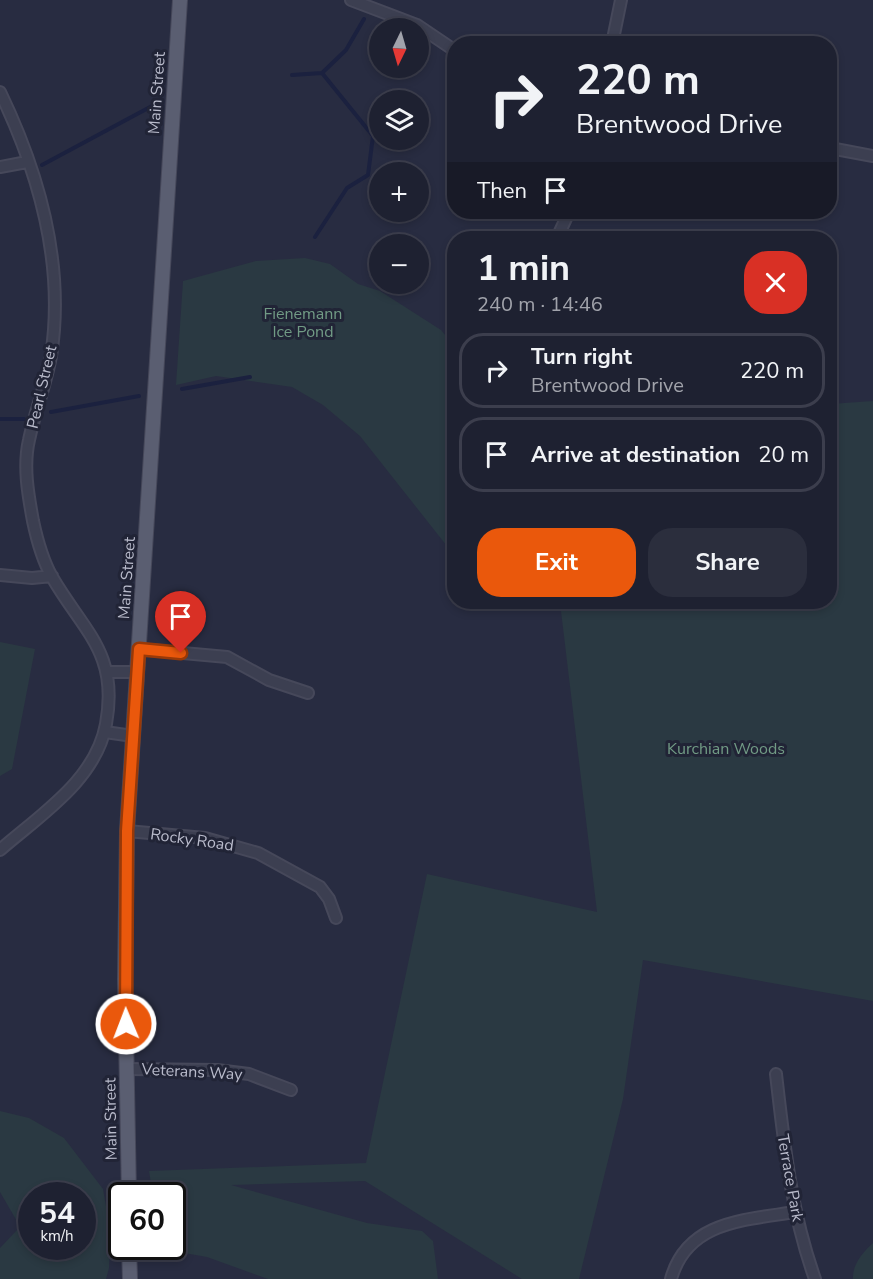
<!DOCTYPE html>
<meta charset="utf-8">
<style>
body{margin:0;font-family:"Nunito Sans",sans-serif;background:#2b2e3d;color:#f1f3f6;height:100vh;display:flex;flex-direction:column;font-size:22px;white-space:nowrap}
*{box-sizing:border-box;margin:0}
p{font-size:20px;color:#a1a3ab}
.icon{flex:none;width:33px;height:33px;fill:none;stroke:currentColor;stroke-width:2;stroke-linecap:round;stroke-linejoin:round}
.map{position:relative;flex:1;overflow:hidden}
.panel{position:absolute;left:447px;top:231px;width:390px;height:378px;display:flex;flex-direction:column;background:#1e2131;border-radius:24px;box-shadow:0 3px 9px #0003,0 0 0 2px #3c3e4d}
.panel>*{flex:none}
.banner{position:absolute;left:447px;top:36px;width:390px;height:183px;border-radius:24px;box-shadow:0 3px 9px #0003,0 0 0 2px #3c3e4d;background:#1e2131;color:#f1f3f6;overflow:hidden}
.needle{width:39px;rotate:185deg}
.buttons{position:absolute;left:369px;top:18px;display:grid;gap:12px}
.buttons a{display:grid;place-items:center;width:60px;height:60px;border-radius:50%;background:#1e2131;box-shadow:0 3px 9px #0003,0 0 0 2px #3c3e4d;font-size:30px}
.speed{position:absolute;left:18px;top:1182px;display:flex;gap:12px;font-size:30px;font-weight:700;text-align:center}
.speed>*{display:grid;place-content:center;width:78px;height:78px;border-radius:50%;background:#1e2131;box-shadow:0 3px 9px #0003,0 0 0 2px #3c3e4d;line-height:1}
.speed small{font-size:15px;font-weight:400}
.speed .limit{border:3px solid #111;border-radius:9px;background:#fff;color:#111}
.pin{position:absolute;display:grid;place-items:center;width:51px;height:51px;color:#fff;margin:-62px -26px;border-radius:50% 50% 50% 0;rotate:-45deg;box-shadow:0 0 6px #0007}
.pin .icon{rotate:45deg}
.me{position:absolute;width:66px;margin:-33px;rotate:359deg;stroke-linejoin:round;filter:drop-shadow(0 0 4px #0008)}
.turn{display:flex;align-items:center;gap:21px;height:126px;padding:0 30px;font-size:27px}
.turn .icon{width:78px;height:78px;stroke-width:2.5}
.turn b{display:block;font-size:42px;line-height:51px}
.then{display:flex;align-items:center;height:57px;padding:0 30px;background:#0003;gap:12px;font-size:22px}
.round{display:grid;place-items:center;flex:none;width:63px;height:63px;border-radius:24px;background:#2b2e3d}
.summary{display:flex;align-items:center;justify-content:space-between;height:102px;padding:0 30px}
h1{font-size:36px;font-weight:700;line-height:45px}
.primary-button{display:flex;gap:12px;margin-top:auto;padding:12px 30px}
.primary-button a{flex:1;height:69px;border-radius:24px;background:#ea580c;color:#fff;font-size:24px;font-weight:700;line-height:69px;text-align:center}
.primary-button a+a{background:#2b2e3d;color:#f1f3f6}
ul{padding:0;list-style:none}
li{display:flex;align-items:center;gap:18px;height:75px;margin:0 12px 9px;padding:0 18px;border:3px solid #3c3e4d;border-radius:24px}
li div{flex:1}
li b{display:block;font-size:22px}
li em{font-style:normal}
.map>svg:first-child{display:block}
</style>
<div class="map">
<svg width="873" height="1279" viewBox="0 0 873 1279">
<rect width="100%" height="100%" fill="#282c41"/>
<!-- green -->
<path fill="#2a3942" fill-rule="evenodd" d="M 305,258 L 330,264 L 358,284 L 380,291 L 441,330 L 454,346 L 454,555 L 360,436 L 323,405 L 292,387 L 216,376 L 176,385 L 183,281 L 256,261 Z
M 873,401 L 873,1001 L 643,960 L 623,1099 L 579,1279 L 522,1279 L 365,1181 L 231,1185 L 367,1223 L 422,1231 L 433,1241 L 438,1279 L 268,1279 L 207,1257 L 173,1251 L 165,1247 L 172,1246 L 172,1196 L 153,1195 L 149,1171 L 366,1163 L 427,874 L 597,912 L 561,611 L 492,602 L 830,602 L 830,404 Z
M 0,642 L 35,649 L 12,769 L 0,776 Z
M 0,1111 L 29,1118 L 64,1138 L 103,1189 L 107,1212 L 111,1219 L 109,1268 L 106,1279 L 0,1279 L 0,1248 L 17,1230 L 18,1223 L 0,1192 ZM 32,1196 L 82,1196 L 82,1246 L 32,1246 Z
M 873,1243 L 873,1279 L 853,1279 C 852,1265 863,1252 873,1243 Z"/>
<g fill="none" stroke-linecap="round" stroke-linejoin="round">
<!-- stream -->
<path stroke="#1b213f" stroke-width="4" d="M 292,75 L 322,73 L 346,50 L 364,19
M 42,165 L 152,106
M 315,237 L 347,188 L 368,175 L 373,136 L 322,73
M 182,389 L 250,377
M 51,412 L 139,396
M 0,419 L 24,419"/>
<!-- minor casing -->
<g stroke="#46485a" stroke-width="14">
<path id="minor" d="M 351,0 L 417,25 L 454,50
M 612,44 L 621,0
M 0,92 C 39,173 65,266 51,356 C 46,385 35,411 29,440 C 23,466 28,494 33,521 C 37,540 42,559 52,577 C 84,632 119,653 106,724 C 96,780 40,815 0,850
M 830,148 L 873,156
M 0,167 L 27,162
M 557,238 L 569,212
M 0,575 L 32,578 L 52,576
M 139,649 L 227,657 L 269,680 L 308,693
M 108,672 L 137,672
M 105,732 L 133,736
M 127,831 L 205,838 L 258,853 L 320,887 L 329,899 L 336,918
M 127,1069 L 217,1070 L 249,1074 L 291,1090
M 776,1074 C 784,1144 791,1212 815,1279
M 671,1279 C 687,1221 745,1220 795,1212"/>
</g>
<!-- major casing -->
<g stroke="#46485a" stroke-width="16">
<path id="major" d="M 129,1196 L 125,979 L 127,831 L 180,0
M 129,1246 L 130,1279"/>
</g>
<!-- minor -->
<use href="#minor" stroke="#3c3f51" stroke-width="10"/>
<!-- major -->
<use href="#major" stroke="#5a5e71" stroke-width="14"/>
</g>
<g fill="none" stroke-linecap="round" stroke-linejoin="round">
<!-- route casing -->
<g stroke="#983908" stroke-width="15">
<path id="route" d="M 126,1024 L 127,831 L 139,649 L 181,653"/>
</g>
<!-- route -->
<use href="#route" stroke="#ea580c" stroke-width="10"/>
</g>
<g text-anchor="middle" dominant-baseline="central" stroke-width="6" stroke-linejoin="round" paint-order="stroke">
<!-- street labels -->
<g font-size="16" fill="#b9bbcb" stroke="#212436">
<text transform="translate(157 93) rotate(-86)">Main Street</text>
<text transform="translate(42 387) rotate(-77)">Pearl Street</text>
<text transform="translate(127 578) rotate(-86)">Main Street</text>
<text transform="translate(192 840) rotate(8)">Rocky Road</text>
<text transform="translate(192 1072) rotate(3)">Veterans Way</text>
<text transform="translate(111 1119) rotate(-91)">Main Street</text>
<text transform="translate(790 1178) rotate(80)">Terrace Park</text>
</g>
<!-- park labels -->
<g font-size="16" fill="#719b85" stroke="#212436">
<text x="303" y="314">Fienemann<tspan x="303" dy="18">Ice Pond</tspan></text>
<text x="726" y="749">Kurchian Woods</text>
</g>
</g>
</svg>
<div class="buttons">
<a><svg class="needle" viewBox="-14 -14 28 28"><path d="M0-13l5 13h-10z" fill="#e53935"/><path d="M0 13l5-13h-10z" fill="#a1a3ab"/></svg></a>
<a><svg class="icon" aria-label="layers" viewBox="0 0 24 24"><path d="M12 4l9 5-9 5-9-5zM3 14l9 5 9-5"/></svg></a>
<a>+</a>
<a>−</a>
</div>
<div class="speed"><div>54<small>km/h</small></div><div class="limit">60</div></div>
<div class="pin" style="left:181px;top:653px;background:#d93025"><svg class="icon" aria-label="arrive" viewBox="0 0 24 24"><path d="M6 21V4h12l-3 4 3 4H6"/></svg></div>
<svg class="me" style="left:126px;top:1024px" viewBox="-20 -20 40 40"><circle r="17" fill="#ea580c" stroke="#fff" stroke-width="3"/><path d="M0-11L8 9 0 5-8 9z" fill="#fff"/></svg>
<div class="banner">
<div class="turn"><svg class="icon" aria-label="right" viewBox="0 0 24 24"><path d="M7 20v-9h11M14 6l5 5-5 5"/></svg><div><b>220 m</b>Brentwood Drive</div></div>
<div class="then">Then<svg class="icon" aria-label="arrive" viewBox="0 0 24 24"><path d="M6 21V4h12l-3 4 3 4H6"/></svg></div>
</div>
<section class="panel">
<div class="summary"><div><h1>1 min</h1><p>240 m · 14:46</p></div><a class="round" style="background:#d93025;color:#fff"><svg class="icon" aria-label="close" viewBox="0 0 24 24"><path d="M6 6l12 12M18 6L6 18"/></svg></a></div>
<ul>
<li><svg class="icon" aria-label="right" viewBox="0 0 24 24"><path d="M7 20v-9h11M14 6l5 5-5 5"/></svg><div><b>Turn right</b><p>Brentwood Drive</p></div><em>220 m</em></li>
<li><svg class="icon" aria-label="arrive" viewBox="0 0 24 24"><path d="M6 21V4h12l-3 4 3 4H6"/></svg><div><b>Arrive at destination</b></div><em>20 m</em></li>
</ul>
<div class="primary-button"><a>Exit</a><a>Share</a></div>
</section>
</div>
